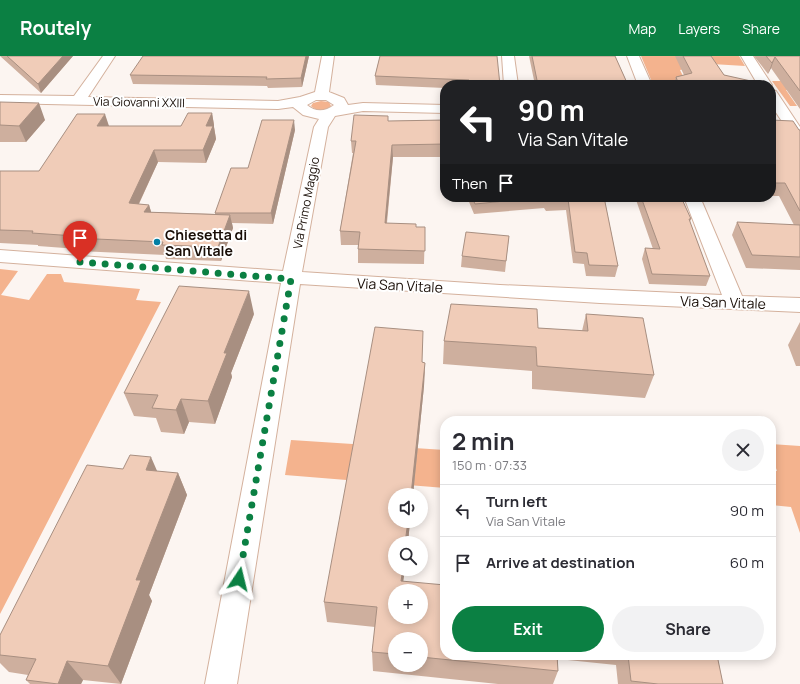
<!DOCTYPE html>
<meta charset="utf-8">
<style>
body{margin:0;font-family:Manrope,sans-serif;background:#f2f2f3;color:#2b2b33;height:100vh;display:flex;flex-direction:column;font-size:15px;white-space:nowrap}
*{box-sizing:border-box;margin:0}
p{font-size:13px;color:#7c7c81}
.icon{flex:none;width:22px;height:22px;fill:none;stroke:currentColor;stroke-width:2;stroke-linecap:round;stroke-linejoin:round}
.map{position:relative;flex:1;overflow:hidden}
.sheet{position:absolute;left:440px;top:360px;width:336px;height:244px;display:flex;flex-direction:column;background:#fff;border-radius:16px;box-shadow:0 2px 10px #0003}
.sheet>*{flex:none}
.hud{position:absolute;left:440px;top:24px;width:336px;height:122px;border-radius:16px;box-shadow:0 2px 10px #0003;background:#202124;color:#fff;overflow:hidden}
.fabs{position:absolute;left:388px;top:432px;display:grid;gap:8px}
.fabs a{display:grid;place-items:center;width:40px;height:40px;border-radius:50%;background:#fff;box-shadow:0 2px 10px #0003;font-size:20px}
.pin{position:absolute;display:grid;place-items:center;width:34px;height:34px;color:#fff;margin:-41px -17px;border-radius:50% 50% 50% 0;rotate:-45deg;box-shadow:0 0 4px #0007}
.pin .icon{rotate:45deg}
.me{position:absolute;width:44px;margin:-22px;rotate:10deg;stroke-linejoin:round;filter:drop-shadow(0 0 3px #0008)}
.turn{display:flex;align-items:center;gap:14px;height:84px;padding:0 12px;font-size:18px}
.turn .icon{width:52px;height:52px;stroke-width:2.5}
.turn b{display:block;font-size:28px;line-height:34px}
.then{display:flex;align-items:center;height:38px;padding:0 12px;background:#0003;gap:8px;font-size:15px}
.round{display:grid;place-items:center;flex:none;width:42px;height:42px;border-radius:21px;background:#f2f2f3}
.head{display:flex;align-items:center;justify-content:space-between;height:68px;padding:0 12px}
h1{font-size:24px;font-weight:700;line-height:30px}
.cta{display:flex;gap:8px;margin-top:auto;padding:8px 12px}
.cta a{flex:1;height:46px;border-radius:24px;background:#0b8043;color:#fff;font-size:16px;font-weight:700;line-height:46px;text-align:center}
.cta a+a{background:#f2f2f3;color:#2b2b33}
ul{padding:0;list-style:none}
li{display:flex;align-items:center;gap:12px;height:52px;padding:0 12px;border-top:1px solid #e1e1e2}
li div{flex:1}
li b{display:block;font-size:15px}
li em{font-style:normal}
header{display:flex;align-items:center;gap:24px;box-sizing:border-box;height:56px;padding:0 20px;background:#0b8043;color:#fff}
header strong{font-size:19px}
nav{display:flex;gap:22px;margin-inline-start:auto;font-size:14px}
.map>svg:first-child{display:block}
</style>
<header>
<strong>Routely</strong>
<nav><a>Map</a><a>Layers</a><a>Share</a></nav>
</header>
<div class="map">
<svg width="800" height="628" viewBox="0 0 800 628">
<rect width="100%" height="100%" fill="#fcf5f1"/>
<!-- green -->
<path fill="#f4b38e" d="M 641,0 L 677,0 L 684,13 L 680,14 L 687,28 L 661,29 L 652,26 Z
M 700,0 L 739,0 L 745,10 L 712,8 Z
M 772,25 L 783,25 L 789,33 L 786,34 L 797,50 L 790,50 Z
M 321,45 L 329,46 L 331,50 C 325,55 317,56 311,50 L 313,47 Z
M 0,213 L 18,215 L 1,239 L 29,244 L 47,218 L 61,218 L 64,226 L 140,233 L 136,244 L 161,246 L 0,558 Z
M 291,384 L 445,394 L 445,472 L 441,471 L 445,432 L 285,419 Z
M 771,388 L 800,390 L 800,477 L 791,451 L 771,449 L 771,415 L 777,415 L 771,398 Z"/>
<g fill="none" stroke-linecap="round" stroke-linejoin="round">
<!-- street casing -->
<g stroke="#d4b19d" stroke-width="2">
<path id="street" d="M 103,0 L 115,0 L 88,41 L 278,45 L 300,41 L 315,36 L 322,0 L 334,0 L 329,36 L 344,42 L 348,49 L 363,47 L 445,49 L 445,57 L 363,55 L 335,60 L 328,71 L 302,216 L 500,229 L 722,239 L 684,141 L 700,141 L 742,240 L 800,242 L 800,256 L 600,247 L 300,228 L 237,628 L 205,628 L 281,227 L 0,206 L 0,194 L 283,215 L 314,71 L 319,63 L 303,59 L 293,51 L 278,53 L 0,47 L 0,39 L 74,40 ZM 316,44 L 326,44 L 334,49 C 325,56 315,56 307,49 Z
M 502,0 L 514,0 L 518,29 L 504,29 Z
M 627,0 L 639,0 L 652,29 L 638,29 Z
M 741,0 L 753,0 L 772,29 L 771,30 L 758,29 Z
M 771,34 L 776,35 L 800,71 L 800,87 L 795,85 L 771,49 Z"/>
</g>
<!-- street -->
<use href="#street" fill="#fff" fill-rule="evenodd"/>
</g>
<!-- wall -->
<path fill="#ceaf9e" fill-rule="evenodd" d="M 0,0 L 73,0 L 41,37 Z
M 309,0 L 302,31 L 268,32 L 267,30 L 133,28 L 130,19 Z
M 380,0 L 500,29 L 445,29 L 445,32 L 376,29 L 375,20 Z
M 529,0 L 615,0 L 628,29 L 535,29 Z
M 675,0 L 711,0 L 724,19 L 759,29 L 673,29 L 676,21 L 684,19 Z
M 754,0 L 800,0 L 800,53 L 771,12 L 768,18 Z
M 0,46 L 45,64 L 26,86 L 0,86 Z
M 212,57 L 214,69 L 214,71 L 216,83 L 206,107 L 158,106 L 139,148 L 149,149 L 151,156 L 215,158 L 215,157 L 248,112 L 295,74 L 273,168 L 232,167 L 233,172 L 221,205 L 166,203 L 165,199 L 79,195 L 78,193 L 38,190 L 38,189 L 0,187 L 0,115 L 39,115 L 108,70 L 181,70 Z
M 445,64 L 445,101 L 393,101 L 387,167 L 416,171 L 425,171 L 424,208 L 358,207 L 358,189 L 341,189 L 340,175 L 353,97 L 352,97 L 351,85 L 388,65 Z
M 771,64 L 800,74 L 800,214 L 746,212 L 732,179 L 737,166 L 794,169 L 779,140 L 771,140 Z
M 467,141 L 604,141 L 618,210 L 615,221 L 586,220 L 584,208 L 573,207 L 566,154 L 546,155 L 544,152 L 474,158 Z
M 635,141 L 681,141 L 691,163 L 690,166 L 710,220 L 706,230 L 649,228 L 642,203 L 645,192 L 653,193 Z
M 509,180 L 505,216 L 461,211 L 462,200 Z
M 254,258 L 231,317 L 232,321 L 215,368 L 189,366 L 184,378 L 161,376 L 156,362 L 134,360 L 124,337 Z
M 586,258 L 654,319 L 645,342 L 532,333 L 532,315 L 443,308 L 444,285 L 538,272 L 582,275 Z
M 800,266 L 800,310 L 796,310 L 788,289 Z
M 422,306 L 425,307 L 424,330 L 413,439 L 395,439 L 410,465 L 408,487 L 395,487 L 403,525 L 445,599 L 717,599 L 723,628 L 618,628 L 616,609 L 558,603 L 558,615 L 553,628 L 498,628 L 373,615 L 372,596 L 375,571 L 327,566 L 324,546 ZM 395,583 L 421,583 L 421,609 L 395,609 Z
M 123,413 L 178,417 L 187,439 L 149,539 L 152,545 L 121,628 L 83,624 L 81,628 L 30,628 L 26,624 L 28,619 L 9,616 L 0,607 L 0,579 Z"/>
<!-- shaded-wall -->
<path fill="#a88f81" d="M 63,0 L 73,0 L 41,37 L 38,28 Z
M 306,0 L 309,0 L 302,31 L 301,22 Z
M 775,1 L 771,12 L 768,18 L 772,7 Z
M 39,47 L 45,64 L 26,86 L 19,70 Z
M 212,57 L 214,69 L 214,71 L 216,83 L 206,107 L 203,94 L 206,70 Z
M 105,58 L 109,70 L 97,70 Z
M 294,64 L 295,74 L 273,168 L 271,157 Z
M 392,89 L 393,101 L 385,181 L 385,167 Z
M 154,94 L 158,106 L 133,160 L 129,147 Z
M 149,149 L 153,162 L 144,156 Z
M 230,159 L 233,172 L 221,205 L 218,191 Z
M 249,235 L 254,258 L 231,317 L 232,321 L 215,368 L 208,345 L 224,297 Z
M 425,307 L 424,330 L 413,439 L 411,439 Z
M 181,343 L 189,366 L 184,378 L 176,354 Z
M 151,401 L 161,424 L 146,414 Z
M 178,417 L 187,439 L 149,539 L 152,545 L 121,628 L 108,610 L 136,524 Z
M 408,465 L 410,465 L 408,487 L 405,487 Z
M 403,513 L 405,513 L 402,535 L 401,525 Z
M 67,605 L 83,624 L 81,628 L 58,628 Z"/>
<!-- building -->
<path fill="#f0ccb8" stroke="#a88f81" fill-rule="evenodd" d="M 7,0 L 63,0 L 38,28 Z
M 143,0 L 306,0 L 301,22 L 266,23 L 267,21 L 130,19 Z
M 380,0 L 497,0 L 500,29 L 470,29 L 469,24 L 375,20 Z
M 532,0 L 615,0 L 628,29 L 538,29 Z
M 683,0 L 711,0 L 724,19 L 760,27 L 758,29 L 679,29 L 676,21 L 692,17 Z
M 766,0 L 800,0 L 800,35 L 775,1 L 772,7 Z
M 0,46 L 39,47 L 19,70 L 0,69 Z
M 188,57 L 212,57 L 206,70 L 213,70 L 203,94 L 154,94 L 129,147 L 149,149 L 144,156 L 230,159 L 218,191 L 162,189 L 163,186 L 74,182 L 75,180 L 32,177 L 33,175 L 0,174 L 0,115 L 39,115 L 77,58 L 105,58 L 97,70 L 181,70 Z
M 354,59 L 388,60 L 388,65 L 445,64 L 445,88 L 392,89 L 385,167 L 416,168 L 416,171 L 425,171 L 425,195 L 358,193 L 360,176 L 340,175 L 356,85 L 351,85 Z
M 262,64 L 294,64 L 271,157 L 215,157 L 231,112 L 248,112 Z
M 771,64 L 793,65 L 799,74 L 800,74 L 800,155 L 785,127 L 771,127 Z
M 472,141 L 604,141 L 618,210 L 589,209 L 587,197 L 575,196 L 568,143 L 548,145 L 546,141 L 475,148 Z
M 641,141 L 681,141 L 691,163 L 689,163 L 710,220 L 652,218 L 645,192 L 660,193 Z
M 737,166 L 800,169 L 800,201 L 752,199 Z
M 466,176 L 509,180 L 506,205 L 462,200 Z
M 179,230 L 249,235 L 224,297 L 227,297 L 208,345 L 181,343 L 176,354 L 152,352 L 158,339 L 124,337 Z
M 451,248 L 537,253 L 538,272 L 588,275 L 586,258 L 643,262 L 654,319 L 537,310 L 536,291 L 444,285 Z
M 375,271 L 423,275 L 422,306 L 425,307 L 411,439 L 395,439 L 395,465 L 408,465 L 405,487 L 395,487 L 395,513 L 403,513 L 401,525 L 445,529 L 445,599 L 557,599 L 558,615 L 421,601 L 421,583 L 395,583 L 395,598 L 372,596 L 377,551 L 324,546 ZM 395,535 L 421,535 L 421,561 L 395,561 Z
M 130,399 L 151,401 L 146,414 L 178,417 L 136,524 L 141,524 L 108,610 L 67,605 L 58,628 L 26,624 L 36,603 L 0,599 L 0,579 L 87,409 L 123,413 Z
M 628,599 L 717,599 L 723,628 L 658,628 L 631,625 Z"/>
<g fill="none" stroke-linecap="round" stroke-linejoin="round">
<!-- route -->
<path stroke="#0b8043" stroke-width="7" stroke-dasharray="0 12.6" d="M 80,206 L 291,223 L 239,523"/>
</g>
<!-- markers -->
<circle fill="#007fa5" stroke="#fff" stroke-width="1.5" cx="157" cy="186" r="4"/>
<g text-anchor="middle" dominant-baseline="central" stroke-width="4" stroke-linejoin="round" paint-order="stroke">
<!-- far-street labels -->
<g font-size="12" fill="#180d06" stroke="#fff">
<text transform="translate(139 46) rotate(1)">Via Giovanni XXIII</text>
<text transform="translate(306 147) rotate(-79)">Via Primo Maggio</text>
</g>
<!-- poi labels -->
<g font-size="14" font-weight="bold" fill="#180d06" stroke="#fff" text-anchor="start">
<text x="165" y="178">Chiesetta di<tspan x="165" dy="16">San Vitale</tspan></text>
</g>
<!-- street labels -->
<g font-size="14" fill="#180d06" stroke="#fff">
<text transform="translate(400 229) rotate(3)">Via San Vitale</text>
<text transform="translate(723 246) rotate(2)">Via San Vitale</text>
</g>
</g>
</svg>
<div class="fabs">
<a><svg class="icon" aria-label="sound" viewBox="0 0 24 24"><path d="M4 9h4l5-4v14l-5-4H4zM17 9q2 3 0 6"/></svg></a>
<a><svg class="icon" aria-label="search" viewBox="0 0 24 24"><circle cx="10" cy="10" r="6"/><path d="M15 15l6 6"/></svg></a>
<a>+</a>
<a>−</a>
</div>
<div class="pin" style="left:80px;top:206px;background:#d93025"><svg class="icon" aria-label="arrive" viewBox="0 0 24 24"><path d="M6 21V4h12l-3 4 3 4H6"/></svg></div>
<svg class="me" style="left:239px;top:523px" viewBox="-20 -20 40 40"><path d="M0-17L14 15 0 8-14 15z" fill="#0b8043" stroke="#fff" stroke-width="4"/></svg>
<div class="hud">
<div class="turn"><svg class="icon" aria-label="left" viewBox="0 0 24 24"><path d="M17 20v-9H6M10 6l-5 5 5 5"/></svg><div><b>90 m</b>Via San Vitale</div></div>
<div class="then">Then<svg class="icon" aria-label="arrive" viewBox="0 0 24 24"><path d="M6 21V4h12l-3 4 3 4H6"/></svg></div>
</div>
<section class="sheet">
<div class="head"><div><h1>2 min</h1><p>150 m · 07:33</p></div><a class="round"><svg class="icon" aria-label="close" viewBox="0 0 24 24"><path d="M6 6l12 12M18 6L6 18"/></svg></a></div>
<ul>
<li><svg class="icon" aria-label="left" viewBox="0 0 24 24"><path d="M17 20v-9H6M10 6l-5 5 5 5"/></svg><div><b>Turn left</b><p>Via San Vitale</p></div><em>90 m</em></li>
<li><svg class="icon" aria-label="arrive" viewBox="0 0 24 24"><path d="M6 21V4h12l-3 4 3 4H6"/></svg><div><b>Arrive at destination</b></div><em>60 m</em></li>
</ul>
<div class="cta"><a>Exit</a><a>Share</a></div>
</section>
</div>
